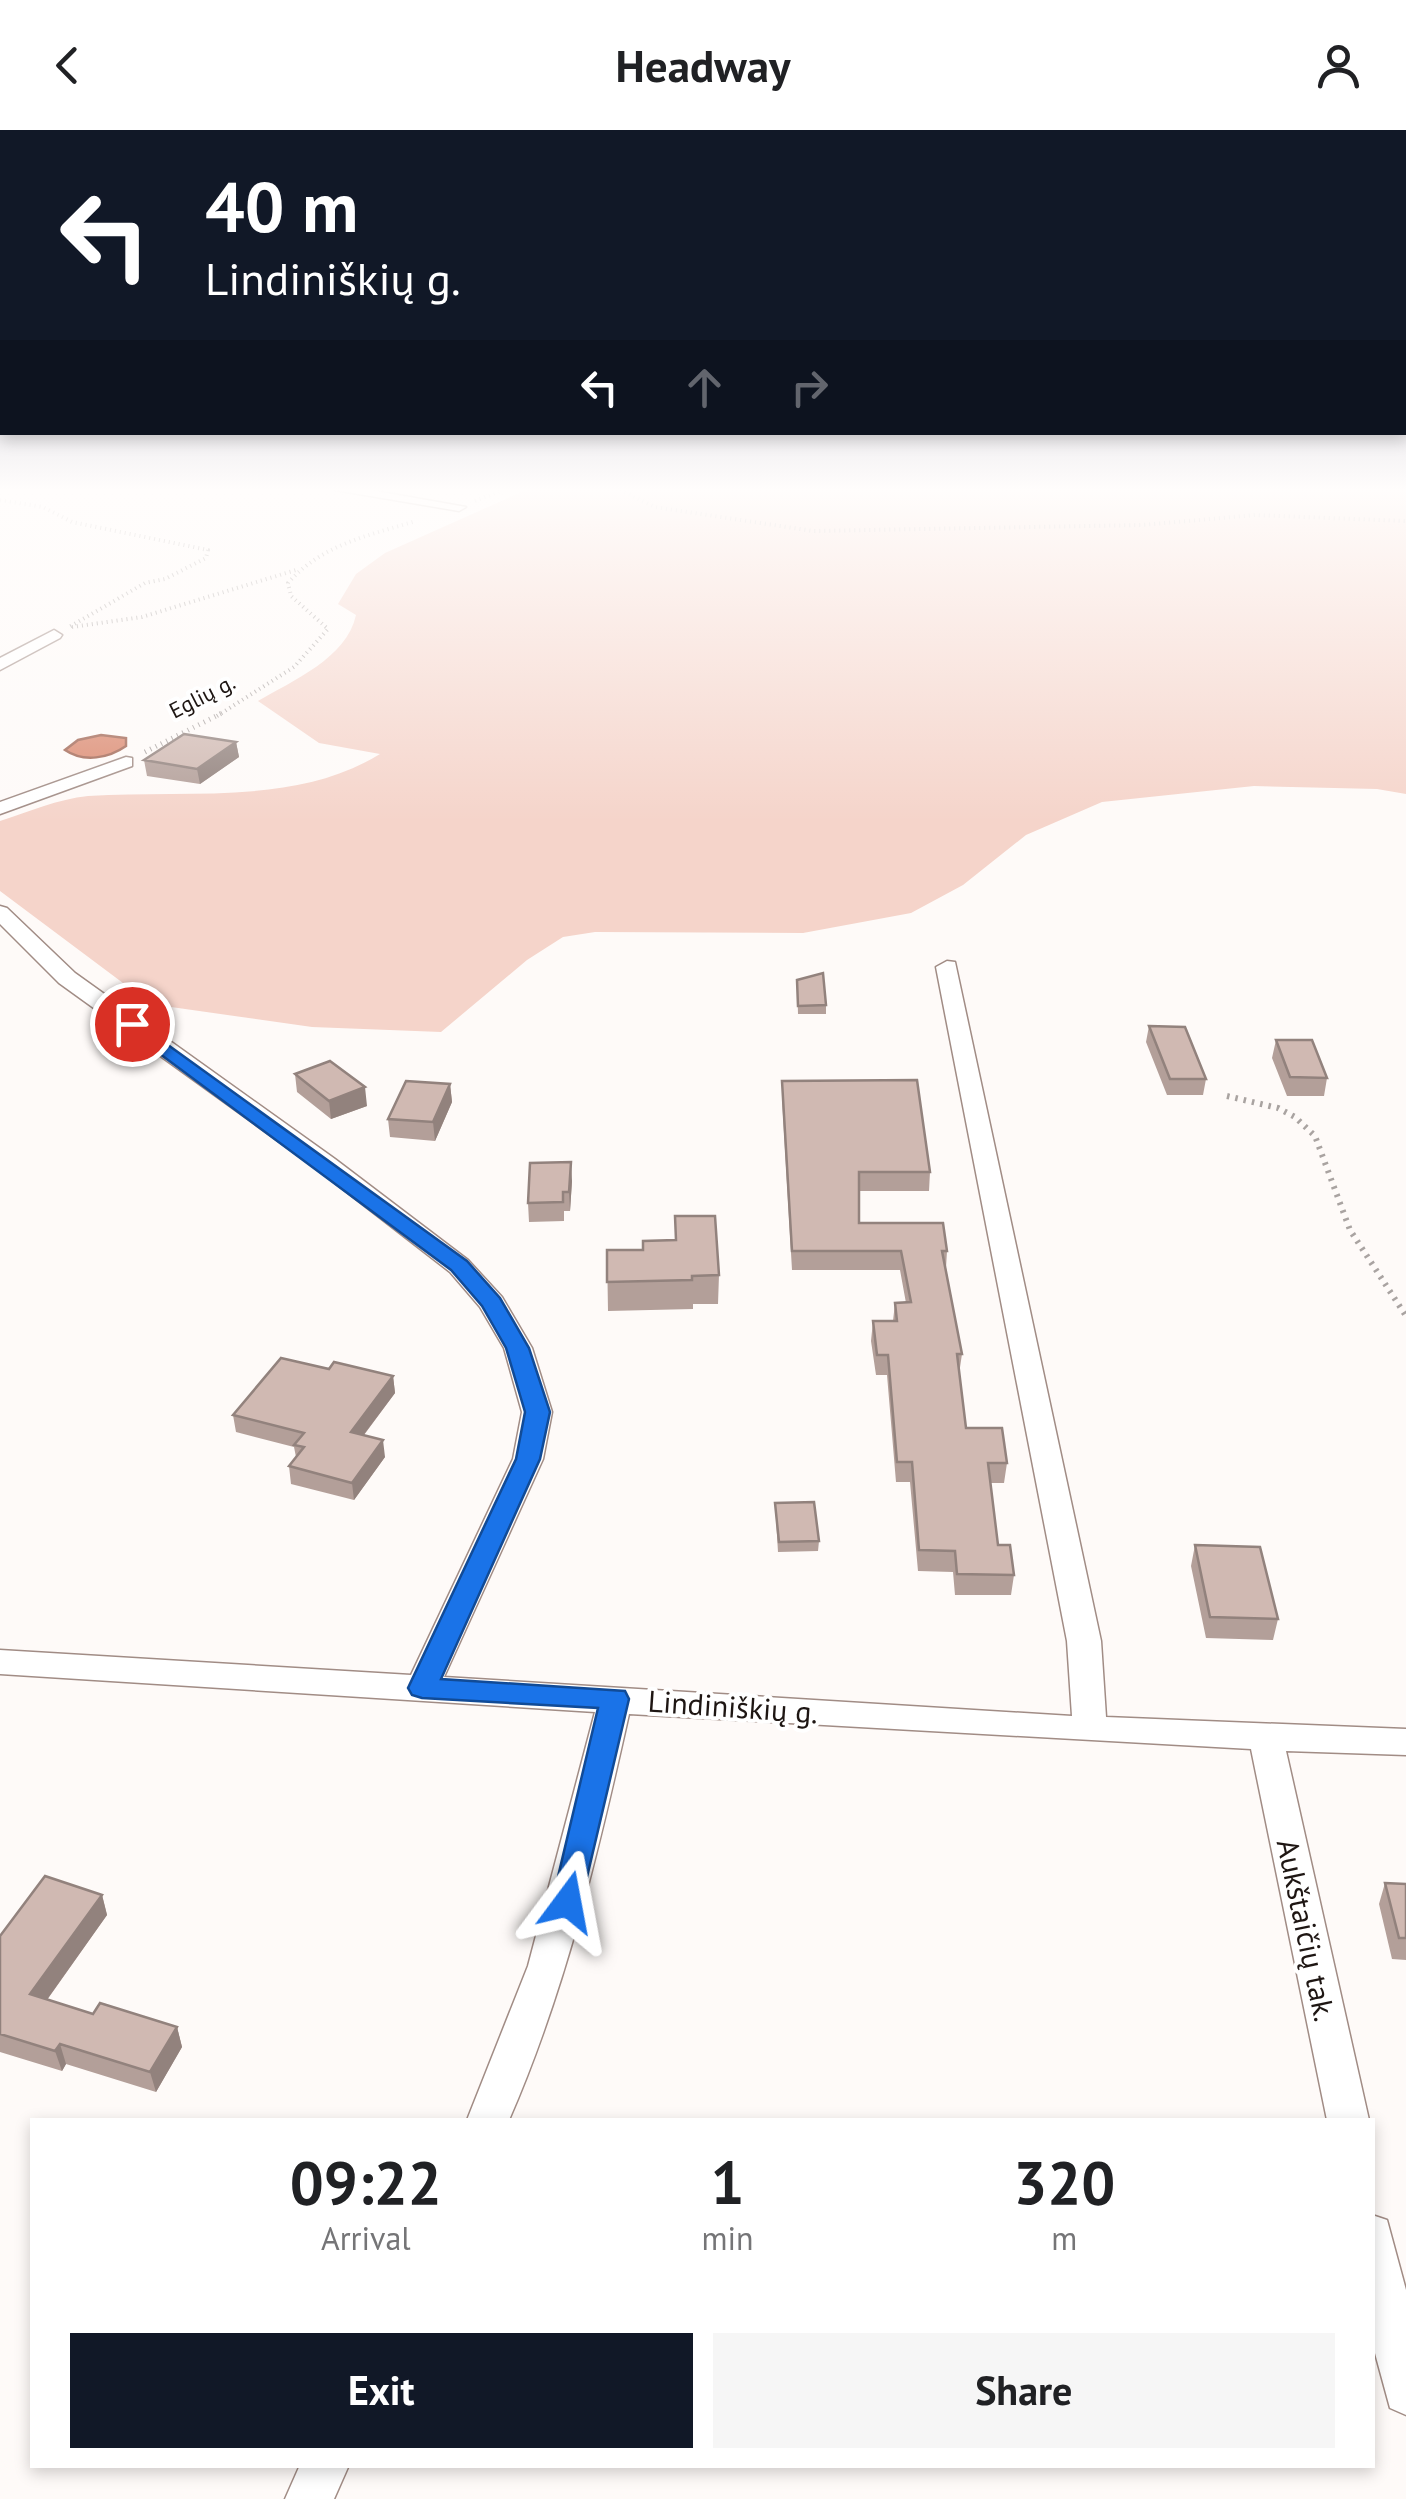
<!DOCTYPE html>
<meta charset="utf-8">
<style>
body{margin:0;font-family:"PT Sans",sans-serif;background:#f6f6f6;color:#202124;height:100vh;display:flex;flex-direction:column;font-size:38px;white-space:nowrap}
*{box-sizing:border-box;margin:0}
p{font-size:32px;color:#757577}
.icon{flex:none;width:55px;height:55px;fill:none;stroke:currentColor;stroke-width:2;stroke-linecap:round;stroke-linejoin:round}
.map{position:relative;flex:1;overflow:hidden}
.panel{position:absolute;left:30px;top:1988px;width:1345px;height:350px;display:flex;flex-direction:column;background:#fff;border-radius:0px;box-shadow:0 5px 15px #0003}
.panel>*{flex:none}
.guide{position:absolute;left:0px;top:0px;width:1408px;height:305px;box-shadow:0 5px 15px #0003;background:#111827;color:#fff;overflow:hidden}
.pin{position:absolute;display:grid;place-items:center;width:85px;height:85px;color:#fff;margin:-42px;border:5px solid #fff;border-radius:50%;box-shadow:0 2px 10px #0007}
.me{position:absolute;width:110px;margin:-55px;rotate:13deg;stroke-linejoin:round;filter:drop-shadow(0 0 8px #0008)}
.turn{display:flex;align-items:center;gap:35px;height:210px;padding:0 40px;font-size:45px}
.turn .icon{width:130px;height:130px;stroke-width:2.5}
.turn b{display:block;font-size:70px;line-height:85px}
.lanes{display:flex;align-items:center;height:95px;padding:0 40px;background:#0003;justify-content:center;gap:50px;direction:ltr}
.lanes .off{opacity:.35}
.eta{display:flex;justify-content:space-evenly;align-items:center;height:170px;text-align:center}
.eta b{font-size:60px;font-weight:800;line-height:70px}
.button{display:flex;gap:20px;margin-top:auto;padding:20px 40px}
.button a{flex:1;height:115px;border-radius:0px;background:#111827;color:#fff;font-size:40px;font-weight:800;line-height:115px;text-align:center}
.button a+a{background:#f6f6f6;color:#202124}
header{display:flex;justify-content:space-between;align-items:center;height:130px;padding:0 40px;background:#fff;font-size:45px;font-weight:800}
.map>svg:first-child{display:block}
</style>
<header><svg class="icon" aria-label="back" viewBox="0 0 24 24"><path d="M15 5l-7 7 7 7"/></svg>Headway<svg class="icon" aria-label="person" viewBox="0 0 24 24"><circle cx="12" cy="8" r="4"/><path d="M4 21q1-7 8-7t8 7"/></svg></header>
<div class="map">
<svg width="1406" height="2369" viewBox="0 0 1406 2369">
<rect width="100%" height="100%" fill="#fefaf8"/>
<!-- green -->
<path fill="#f5d4ca" d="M 526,360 L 1406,360 L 1406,664 L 1377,659 L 1254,656 L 1102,672 L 1026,705 L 963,755 L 911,783 L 803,803 L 595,802 L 563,807 L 527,830 L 441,902 L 312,897 L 164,876 L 127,856 L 0,761 L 0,691 C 28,682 58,669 88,666 C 184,659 294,677 380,624 L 319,613 L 258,571 C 292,551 347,528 356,485 L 338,474 L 356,444 L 385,423 Z"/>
<!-- water -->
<path fill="#db8a71" stroke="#a26755" stroke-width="2.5" d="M 101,605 L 126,608 L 126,616 C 109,628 84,633 65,620 L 78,610 Z"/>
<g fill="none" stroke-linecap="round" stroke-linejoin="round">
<!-- street casing -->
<g stroke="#a18c85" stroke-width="3">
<path id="street" d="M 335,360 L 370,360 L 466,377 L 459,381 Z
M 54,500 L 62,505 L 60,508 L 0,540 L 0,528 Z
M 126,627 L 132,628 L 132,636 L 0,684 L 0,672 Z
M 0,776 L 7,778 L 75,843 L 335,1029 L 468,1130 L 502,1167 L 532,1218 L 552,1282 L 543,1329 L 444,1547 L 1072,1586 L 1067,1511 L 936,837 L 947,831 L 955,832 L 1101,1511 L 1106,1587 L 1406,1599 L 1406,1625 L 1286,1621 L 1369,1990 L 1327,1990 L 1251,1619 L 629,1584 C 598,1723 566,1859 509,1990 L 467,1990 L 528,1836 L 595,1582 L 0,1544 L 0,1520 L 411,1545 L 513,1329 L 522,1282 L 504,1218 L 480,1177 L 450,1142 L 317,1039 L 59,853 L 0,794 Z
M 1372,2085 L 1387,2090 L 1406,2160 L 1406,2285 L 1390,2278 L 1372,2212 Z
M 300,2335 L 349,2335 L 334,2369 L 285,2369 Z"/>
</g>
<!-- path-far2 -->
<path stroke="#a9a3a1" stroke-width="4" stroke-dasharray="1 4" stroke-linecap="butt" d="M 620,360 L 655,377 L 813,401 L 1142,395 L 1255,385 L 1406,391
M 0,370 L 43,377 L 72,392 L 208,420 L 206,428 L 165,449 L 145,453 L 69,497
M 475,371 L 503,360
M 72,497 L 142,487 L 296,440
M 217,586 L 294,537 L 328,499 L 291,466 L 288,453 C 321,415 369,405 416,391"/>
<!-- path-far1 -->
<path stroke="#a9a3a1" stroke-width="5" stroke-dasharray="1 5" stroke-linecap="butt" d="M 145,622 L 222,583"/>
<!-- path -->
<path stroke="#a9a3a1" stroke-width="6" stroke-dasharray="2.5 6" stroke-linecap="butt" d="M 1227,966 L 1278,978 L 1295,987 L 1315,1006 L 1350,1100 L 1406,1186"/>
<!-- street -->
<use href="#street" fill="#fff" fill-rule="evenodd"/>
</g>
<!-- wall -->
<path fill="#b39f99" d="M 236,612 L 239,627 L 200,654 L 147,646 L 144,630 Z
M 797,850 L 826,875 L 826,884 L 798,884 Z
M 1149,896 L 1206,949 L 1203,965 L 1167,965 L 1146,912 Z
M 1276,910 L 1327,948 L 1324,966 L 1287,966 L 1272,928 Z
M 295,944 L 367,976 L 331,989 L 297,962 Z
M 782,951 L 930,1042 L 929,1061 L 859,1061 L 859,1093 L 947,1121 L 946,1138 L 962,1224 L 959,1244 L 966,1298 L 1007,1333 L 1004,1353 L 990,1353 L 998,1415 L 1014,1445 L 1011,1465 L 955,1465 L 953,1442 L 918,1441 L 910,1352 L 896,1352 L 887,1245 L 876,1245 L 871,1211 L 873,1191 L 893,1191 L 895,1173 L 906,1173 L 900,1140 L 792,1140 L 782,969 Z
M 450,954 L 452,972 L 435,1011 L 390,1007 L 388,989 Z
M 572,1051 L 570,1081 L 564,1081 L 564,1091 L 529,1092 L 528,1073 Z
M 607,1120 L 719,1145 L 718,1174 L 693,1174 L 693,1179 L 608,1181 Z
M 329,1239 L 393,1246 L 395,1263 L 364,1305 L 385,1327 L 354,1370 L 291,1354 L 289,1336 L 296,1327 L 294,1317 L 236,1302 L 233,1285 Z
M 775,1373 L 819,1411 L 818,1421 L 778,1422 Z
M 1195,1415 L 1278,1489 L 1273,1510 L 1206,1508 L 1191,1436 Z
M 1385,1753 L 1406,1754 L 1406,1830 L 1392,1829 L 1379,1774 Z
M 102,1765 L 107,1785 L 47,1870 L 93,1884 L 177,1897 L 182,1917 L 156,1962 L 66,1934 L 62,1941 L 0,1922 L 0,1806 Z"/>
<!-- shaded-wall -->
<path fill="#92827d" d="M 236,612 L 239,627 L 200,654 L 197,639 Z
M 450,954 L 452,972 L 435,1011 L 433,992 Z
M 365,957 L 367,976 L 331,989 L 329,971 Z
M 571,1032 L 572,1051 L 570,1081 L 569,1062 Z
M 393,1246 L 395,1263 L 353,1319 L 351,1302 Z
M 383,1310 L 385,1327 L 354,1370 L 352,1353 Z
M 102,1765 L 107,1785 L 36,1885 L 30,1864 Z
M 177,1897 L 182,1917 L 156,1962 L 150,1942 Z
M 60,1914 L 66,1934 L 62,1941 L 55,1921 Z"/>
<!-- building -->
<path fill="#d0b9b2" stroke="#92827d" stroke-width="2.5" d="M 184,604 L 236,612 L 197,639 L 144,630 Z
M 823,843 L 826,875 L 798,876 L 797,850 Z
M 1149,896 L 1185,897 L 1206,949 L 1170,949 Z
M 1276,910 L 1312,910 L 1327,948 L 1290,947 Z
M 330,931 L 365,957 L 329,971 L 295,944 Z
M 917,950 L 930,1042 L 859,1042 L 859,1093 L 943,1093 L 947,1121 L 942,1121 L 962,1224 L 957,1224 L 966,1298 L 1002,1298 L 1007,1333 L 988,1333 L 998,1415 L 1010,1415 L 1014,1445 L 957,1444 L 955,1421 L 919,1420 L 912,1332 L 897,1332 L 888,1225 L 877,1225 L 873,1191 L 897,1191 L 895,1173 L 911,1172 L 901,1121 L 792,1121 L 782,951 Z
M 406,951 L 450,954 L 433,992 L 388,989 Z
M 571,1032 L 569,1062 L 563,1062 L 563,1072 L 528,1073 L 530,1033 Z
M 675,1086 L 715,1086 L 719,1145 L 692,1146 L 692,1150 L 607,1152 L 607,1120 L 643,1120 L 643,1111 L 676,1110 Z
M 281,1228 L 329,1239 L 334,1232 L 393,1246 L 351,1302 L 383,1310 L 352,1353 L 289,1336 L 304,1317 L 294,1315 L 304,1303 L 233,1285 Z
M 814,1372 L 819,1411 L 779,1412 L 775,1373 Z
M 1195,1415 L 1260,1417 L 1278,1489 L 1210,1487 Z
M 45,1746 L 102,1765 L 30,1864 L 93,1884 L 100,1873 L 177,1897 L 150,1942 L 60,1914 L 55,1921 L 0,1904 L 0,1806 Z
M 1385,1753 L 1406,1754 L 1406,1808 L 1399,1808 Z"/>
<!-- sky -->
<linearGradient id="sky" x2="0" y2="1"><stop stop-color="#a3a3b8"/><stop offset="0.52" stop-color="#fffdfc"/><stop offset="1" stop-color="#fffdfc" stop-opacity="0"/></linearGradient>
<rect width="1406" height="692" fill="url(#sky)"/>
<!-- route -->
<path fill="#1a73e8" stroke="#114b97" stroke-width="2.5" d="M 132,889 L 467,1131 L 500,1168 L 529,1218 L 550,1282 L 540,1329 L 441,1549 L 625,1561 L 629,1569 L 579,1781 L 568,1785 L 556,1781 L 552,1772 L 598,1578 L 422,1568 L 412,1565 L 408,1558 L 516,1329 L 525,1282 L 506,1218 L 482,1176 L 451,1140 L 125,898 L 122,894 Z"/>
<g text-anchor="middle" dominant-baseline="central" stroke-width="8" stroke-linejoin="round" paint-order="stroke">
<!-- far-street labels -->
<g font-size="22" fill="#1e1613" stroke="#fff">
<text transform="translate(202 566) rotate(-27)">Eglių g.</text>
</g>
<!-- near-street labels -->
<g font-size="30" fill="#1e1613" stroke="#fff">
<text transform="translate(733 1576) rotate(4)">Lindiniškių g.</text>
<text transform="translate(1307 1800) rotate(78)">Aukštaičių tak.</text>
</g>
</g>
</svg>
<div class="pin" style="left:132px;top:894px;background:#d93025"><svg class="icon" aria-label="arrive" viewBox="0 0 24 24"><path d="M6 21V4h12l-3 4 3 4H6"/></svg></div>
<svg class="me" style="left:568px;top:1772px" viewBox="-20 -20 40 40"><path d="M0-17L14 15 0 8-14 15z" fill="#1a73e8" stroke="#fff" stroke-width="4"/></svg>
<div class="guide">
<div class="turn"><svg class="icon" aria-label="left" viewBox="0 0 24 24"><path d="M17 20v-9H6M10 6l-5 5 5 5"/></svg><div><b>40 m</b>Lindiniškių g.</div></div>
<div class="lanes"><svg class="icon" aria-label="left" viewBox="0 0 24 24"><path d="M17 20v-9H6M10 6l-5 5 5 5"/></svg><svg class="icon off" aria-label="ahead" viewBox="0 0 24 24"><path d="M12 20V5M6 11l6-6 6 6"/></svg><svg class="icon off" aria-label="right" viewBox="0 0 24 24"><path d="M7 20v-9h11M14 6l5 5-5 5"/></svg></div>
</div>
<section class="panel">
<div class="eta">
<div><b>09:22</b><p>Arrival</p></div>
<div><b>1</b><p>min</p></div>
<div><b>320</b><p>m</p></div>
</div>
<div class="button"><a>Exit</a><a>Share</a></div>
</section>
</div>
